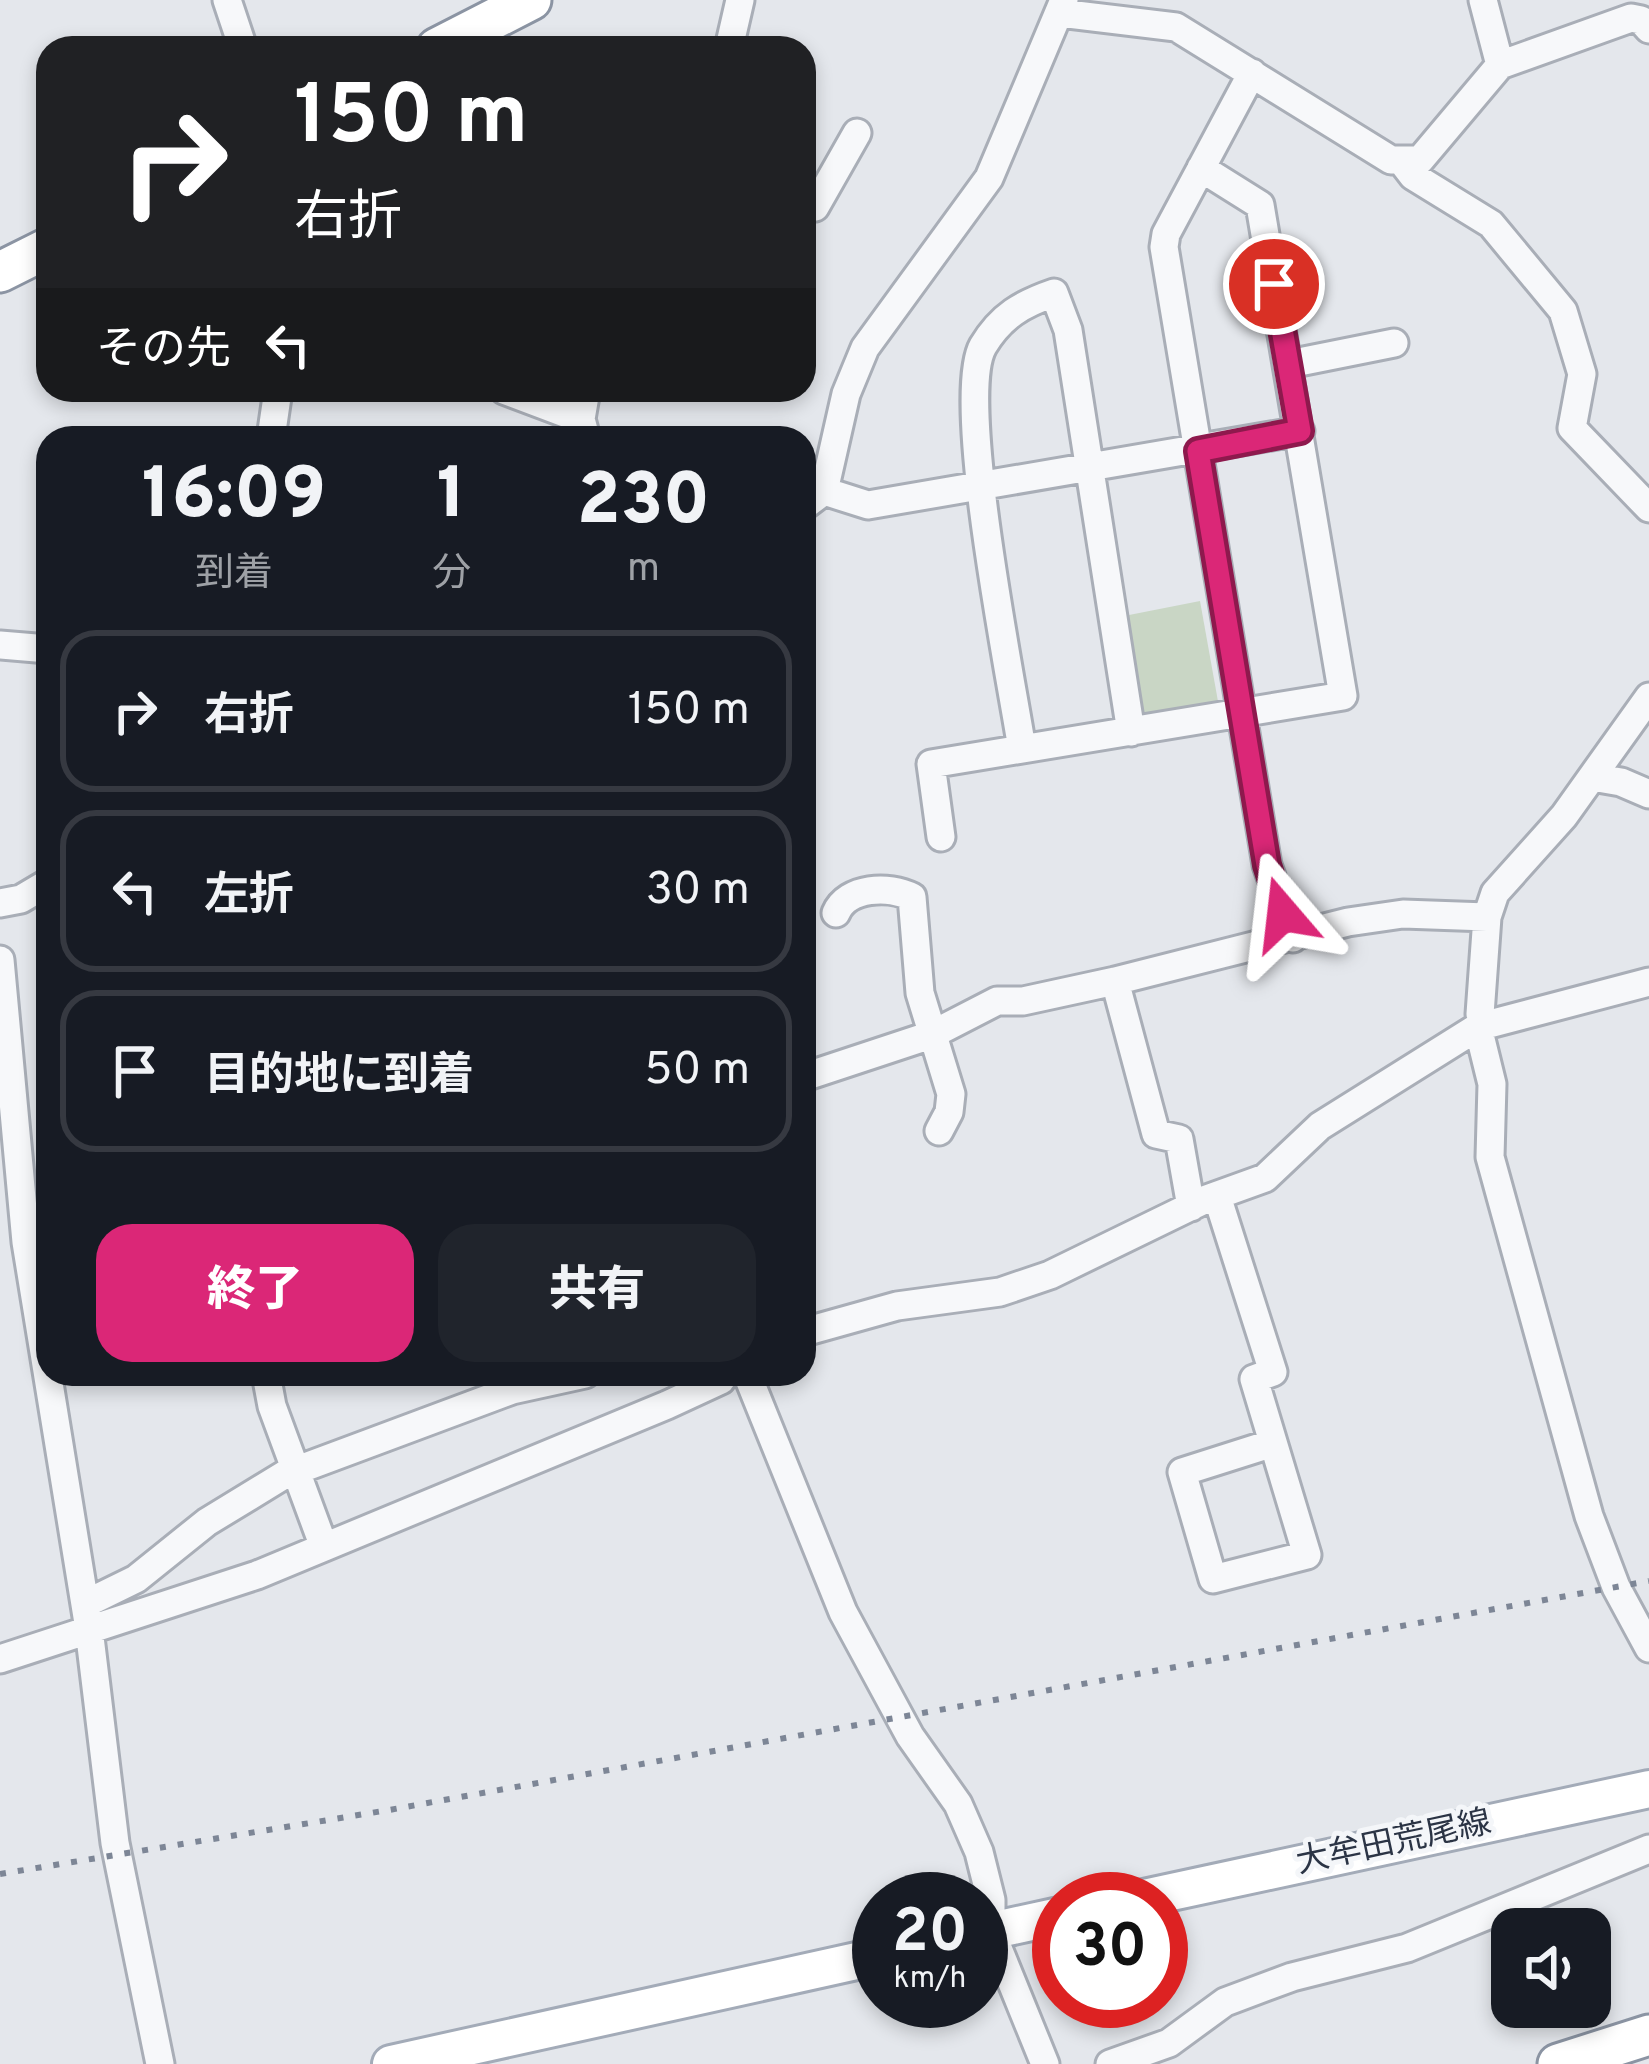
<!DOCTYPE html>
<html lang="ja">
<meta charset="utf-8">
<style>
body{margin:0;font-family:Overpass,"Noto Sans JP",sans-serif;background:#20242c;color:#f1f3f6;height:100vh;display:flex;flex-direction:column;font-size:45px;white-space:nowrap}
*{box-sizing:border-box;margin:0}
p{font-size:39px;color:#9ea1a6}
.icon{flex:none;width:66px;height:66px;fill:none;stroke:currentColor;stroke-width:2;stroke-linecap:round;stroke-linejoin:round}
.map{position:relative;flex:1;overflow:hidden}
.side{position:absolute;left:36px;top:426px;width:780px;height:960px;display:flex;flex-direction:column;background:#171b24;border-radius:36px;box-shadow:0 6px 18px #0003}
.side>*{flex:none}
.hud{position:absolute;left:36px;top:36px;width:780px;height:366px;border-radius:36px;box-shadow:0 6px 18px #0003;background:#202124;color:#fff;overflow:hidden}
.controls{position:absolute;left:1491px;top:1908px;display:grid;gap:24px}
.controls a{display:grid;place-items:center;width:120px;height:120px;border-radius:24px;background:#171b24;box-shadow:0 6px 18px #0003;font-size:60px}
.speed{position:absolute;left:852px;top:1872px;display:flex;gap:24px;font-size:60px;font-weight:700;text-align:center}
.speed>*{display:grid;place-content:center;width:156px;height:156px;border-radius:50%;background:#171b24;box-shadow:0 6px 18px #0003;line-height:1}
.speed small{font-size:30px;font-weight:400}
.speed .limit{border:18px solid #d22;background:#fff;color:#111}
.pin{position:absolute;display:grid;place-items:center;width:102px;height:102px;color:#fff;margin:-51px;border:6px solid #fff;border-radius:50%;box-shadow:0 3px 12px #0007}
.me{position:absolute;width:132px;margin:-66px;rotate:343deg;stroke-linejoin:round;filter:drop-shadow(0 0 9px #0008)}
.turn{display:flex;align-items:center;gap:42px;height:252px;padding:0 60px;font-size:54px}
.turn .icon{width:156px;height:156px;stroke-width:2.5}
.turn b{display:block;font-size:84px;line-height:102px}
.then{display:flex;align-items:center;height:114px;padding:0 60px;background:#0003;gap:24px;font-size:45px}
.eta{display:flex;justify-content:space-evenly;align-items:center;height:204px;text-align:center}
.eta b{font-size:72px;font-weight:800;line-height:84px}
.primary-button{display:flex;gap:24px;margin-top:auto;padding:24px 60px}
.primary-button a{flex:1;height:138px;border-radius:36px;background:#db2777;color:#fff;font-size:48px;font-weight:800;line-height:138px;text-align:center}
.primary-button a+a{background:#20242c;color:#f1f3f6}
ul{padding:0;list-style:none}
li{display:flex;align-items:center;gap:36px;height:162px;margin:0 24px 18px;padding:0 36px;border:6px solid #363941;border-radius:36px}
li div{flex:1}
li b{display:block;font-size:45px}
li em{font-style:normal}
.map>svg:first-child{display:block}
</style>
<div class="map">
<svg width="1649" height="2064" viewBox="0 0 1649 2064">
<rect width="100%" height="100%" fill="#e4e7ec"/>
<!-- green -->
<path fill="#c9d6c5" d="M 1200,601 L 1219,707 L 1143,720 L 1124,616 Z"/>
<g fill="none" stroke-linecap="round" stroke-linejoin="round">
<!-- minor casing -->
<g stroke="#a9aeb7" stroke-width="33">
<path id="minor" d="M 227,0 L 243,48
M 1060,13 L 1176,27 L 1391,160 L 1420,160 L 1500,65 L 1483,0
M 729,48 L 740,0
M 1500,65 L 1631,18 L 1641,20 L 1649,29
M 1252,73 L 1166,234 L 1164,247 L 1267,865 L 1293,938
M 1403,163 L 1413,176 L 1491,224 L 1563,311 L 1582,374 L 1572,428 L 1649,508
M 815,207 L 857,133
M 1289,364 L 1394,343
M 504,390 L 581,419
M 586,390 L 581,419 L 586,438
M 271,438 L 278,390
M 824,491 L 868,505 L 1300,431
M 804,506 L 824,491 L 846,394 L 865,348 L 989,178 L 1064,0
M 0,645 L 48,649
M 1022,749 C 1011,678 954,397 983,346 C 1001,316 1022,304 1054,293 L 1068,330 L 1131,732
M 1592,777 L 1621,782 L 1649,794
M 941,837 L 931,764 L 1343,696 L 1260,205 L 1201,168
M 0,903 L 21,899 L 48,883
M 836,913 C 847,887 889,885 912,897 L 920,993 L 951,1094 L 949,1112 L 939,1131
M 0,960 L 26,1242 L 89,1629 L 115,1843 L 160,2064
M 1115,981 L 1156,1134 L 1179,1139 L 1191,1207
M 1480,1014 L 1487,917 L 1495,893 L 1564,816 L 1649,697
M 1478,1027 L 1492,1084 L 1490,1157 L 1589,1516 L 1616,1587 L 1649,1648
M 804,1077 L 931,1035 L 997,1001 L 1023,1001 L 1115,981 L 1348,922 L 1403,914 L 1487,917
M 1217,1196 L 1273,1372 L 1254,1379 L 1307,1555 L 1213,1579 L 1182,1472 L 1273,1443
M 804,1332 L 897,1306 L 1000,1292 L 1050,1275 L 1204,1200 L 1265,1178 L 1320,1126 L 1478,1027 L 1649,982
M 266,1374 L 272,1406 L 324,1547
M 747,1374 L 843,1612 L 910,1736 L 958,1804 L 979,1852 L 991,1900 L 991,1931 L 1045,2064
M 85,1604 L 136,1579 L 207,1522 L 284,1475 L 512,1390 L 585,1374
M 0,1659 L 257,1575 L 667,1405 L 721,1380 L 724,1374
M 1110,2064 L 1169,2043 L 1225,2002 L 1292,1977 L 1407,1948 L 1649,1849"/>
</g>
<!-- major casing -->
<g stroke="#a3abb8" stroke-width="42">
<path id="major" d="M 1139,1899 L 1649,1789
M 981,1933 L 1059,1916
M 391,2064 L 879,1956"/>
</g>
<!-- highway casing -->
<g stroke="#8b94a3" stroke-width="45">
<path id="highway" d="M 437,48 L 531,0
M 0,272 L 48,248
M 1558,2064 L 1649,2035"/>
</g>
<!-- minor -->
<use href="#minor" stroke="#f7f8fa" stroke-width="27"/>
<!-- major -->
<use href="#major" stroke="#fff" stroke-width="36"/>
<!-- highway -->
<use href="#highway" stroke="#fff" stroke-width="39"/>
<!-- rail -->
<path stroke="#7d8696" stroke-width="6" stroke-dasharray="6 12" stroke-linecap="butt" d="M 0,1874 L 389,1810 L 1649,1581"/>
</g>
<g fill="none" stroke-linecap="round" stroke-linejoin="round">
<!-- route casing -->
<g stroke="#8e194d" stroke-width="30">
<path id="route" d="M 1274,284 L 1300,431 L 1198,451 L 1267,865 L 1283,914"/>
</g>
<!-- route -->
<use href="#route" stroke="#db2777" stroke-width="21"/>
</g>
<g text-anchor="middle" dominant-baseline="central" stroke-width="10" stroke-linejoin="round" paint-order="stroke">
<!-- street labels -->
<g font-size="33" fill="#2b3445" stroke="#f4f6f9">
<text transform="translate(1394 1844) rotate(-12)">大牟田荒尾線</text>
</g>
</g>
</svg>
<div class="controls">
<a><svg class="icon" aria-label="sound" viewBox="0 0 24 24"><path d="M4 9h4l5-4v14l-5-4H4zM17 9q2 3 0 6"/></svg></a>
</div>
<div class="speed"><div>20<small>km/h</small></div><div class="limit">30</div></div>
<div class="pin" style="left:1274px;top:284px;background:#d93025"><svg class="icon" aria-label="arrive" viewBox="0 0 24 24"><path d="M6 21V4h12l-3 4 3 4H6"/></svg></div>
<svg class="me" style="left:1283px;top:914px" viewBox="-20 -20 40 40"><path d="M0-17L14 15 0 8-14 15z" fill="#db2777" stroke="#fff" stroke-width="4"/></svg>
<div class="hud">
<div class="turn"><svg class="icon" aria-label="right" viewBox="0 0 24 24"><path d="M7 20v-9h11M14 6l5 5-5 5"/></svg><div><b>150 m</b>右折</div></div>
<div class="then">その先<svg class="icon" aria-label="left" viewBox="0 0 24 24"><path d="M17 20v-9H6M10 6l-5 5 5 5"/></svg></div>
</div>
<section class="side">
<div class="eta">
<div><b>16:09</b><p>到着</p></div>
<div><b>1</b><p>分</p></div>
<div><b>230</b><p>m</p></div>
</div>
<ul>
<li><svg class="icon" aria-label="right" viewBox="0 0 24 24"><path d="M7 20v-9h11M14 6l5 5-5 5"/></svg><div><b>右折</b></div><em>150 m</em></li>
<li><svg class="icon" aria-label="left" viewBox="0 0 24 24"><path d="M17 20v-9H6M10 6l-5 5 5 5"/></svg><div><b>左折</b></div><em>30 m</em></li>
<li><svg class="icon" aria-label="arrive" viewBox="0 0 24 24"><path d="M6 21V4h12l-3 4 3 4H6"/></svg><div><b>目的地に到着</b></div><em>50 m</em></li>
</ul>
<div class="primary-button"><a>終了</a><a>共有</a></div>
</section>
</div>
